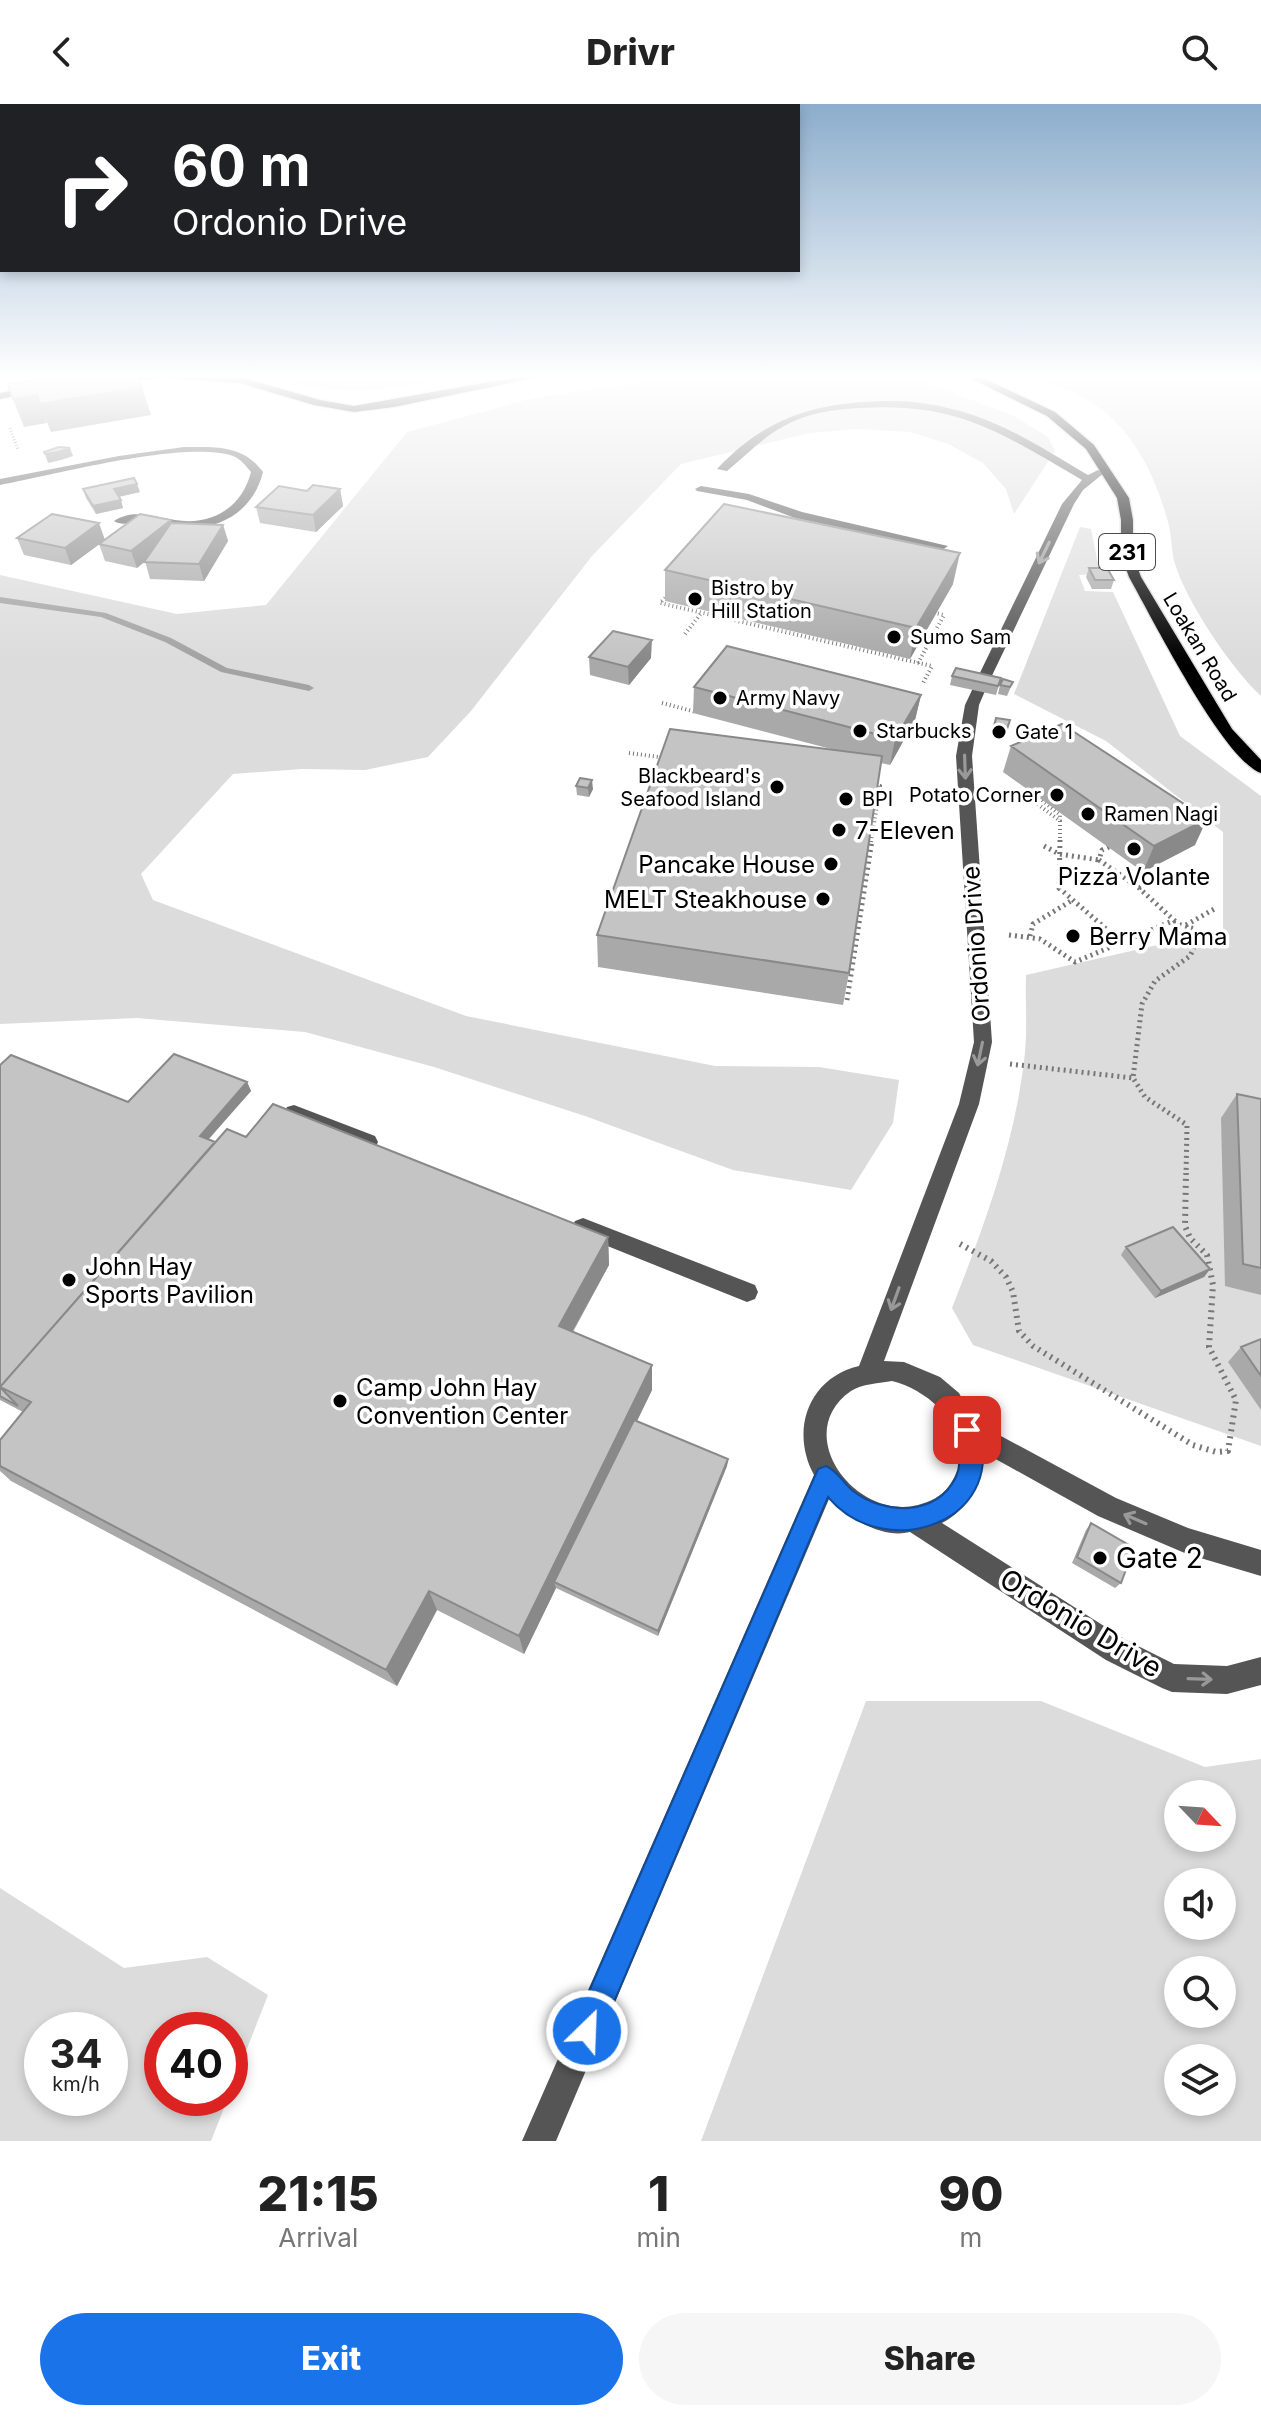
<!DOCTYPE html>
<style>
body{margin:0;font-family:Inter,sans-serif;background:#f6f6f6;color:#222;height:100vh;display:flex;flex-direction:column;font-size:30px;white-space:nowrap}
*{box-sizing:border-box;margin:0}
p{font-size:26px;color:#767676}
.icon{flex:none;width:44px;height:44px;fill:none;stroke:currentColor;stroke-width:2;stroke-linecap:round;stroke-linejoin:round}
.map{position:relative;height:2037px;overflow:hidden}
.sheet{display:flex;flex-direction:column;background:#fff;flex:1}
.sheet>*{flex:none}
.hud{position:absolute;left:0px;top:0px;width:800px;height:168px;box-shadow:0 4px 12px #0003;background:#202124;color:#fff;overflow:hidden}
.needle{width:52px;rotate:115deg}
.tools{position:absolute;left:1164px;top:1676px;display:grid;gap:16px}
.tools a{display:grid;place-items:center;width:72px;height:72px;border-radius:50%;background:#fff;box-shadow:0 4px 12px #0003;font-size:40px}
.speed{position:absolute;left:24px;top:1908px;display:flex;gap:16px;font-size:40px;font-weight:700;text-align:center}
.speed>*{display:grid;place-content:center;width:104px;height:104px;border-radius:50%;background:#fff;box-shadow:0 4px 12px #0003;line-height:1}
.speed small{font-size:20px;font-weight:400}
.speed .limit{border:12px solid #d22;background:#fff;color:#111}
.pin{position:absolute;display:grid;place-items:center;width:68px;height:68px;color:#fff;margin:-34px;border-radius:16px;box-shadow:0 4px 12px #0006}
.me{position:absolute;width:88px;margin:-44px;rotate:24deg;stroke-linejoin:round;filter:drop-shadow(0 0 6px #0008)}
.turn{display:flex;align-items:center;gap:28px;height:168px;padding:0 40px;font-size:36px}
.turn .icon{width:104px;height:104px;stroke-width:2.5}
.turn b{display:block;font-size:56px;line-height:68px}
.eta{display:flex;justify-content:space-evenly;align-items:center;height:136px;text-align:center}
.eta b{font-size:48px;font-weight:800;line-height:56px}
.cta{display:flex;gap:16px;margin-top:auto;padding:16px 40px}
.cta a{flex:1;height:92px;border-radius:48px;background:#1a73e8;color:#fff;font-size:32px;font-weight:800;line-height:92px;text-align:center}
.cta a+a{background:#f6f6f6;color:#222}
header{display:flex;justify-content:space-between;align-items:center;height:104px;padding:0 40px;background:#fff;font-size:36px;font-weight:800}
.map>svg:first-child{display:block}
</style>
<header><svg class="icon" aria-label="back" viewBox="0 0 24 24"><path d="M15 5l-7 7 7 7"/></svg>Drivr<svg class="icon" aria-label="search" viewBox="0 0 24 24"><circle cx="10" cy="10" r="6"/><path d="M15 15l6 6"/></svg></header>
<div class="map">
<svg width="1261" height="2037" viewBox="0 0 1261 2037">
<rect width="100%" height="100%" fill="#fff"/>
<!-- green -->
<path fill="#dcdcdc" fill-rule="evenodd" d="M 277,271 L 463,271 C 406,284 331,298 277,271 Z
M 688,271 L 905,271 L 1014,312 L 1048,333 L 1055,347 L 1014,410 L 1006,385 L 983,359 L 948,340 L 911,328 L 858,325 L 810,329 L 681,360 L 592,452 L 471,607 L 428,653 L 365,666 L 302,665 L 233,670 L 141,770 L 153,796 L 466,912 L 715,962 L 819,963 L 899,976 L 893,1019 L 851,1086 L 733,1066 L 585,1012 L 434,963 L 305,928 L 137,914 L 0,920 L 0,471 L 177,510 L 266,501 L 407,328 L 534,294 Z
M 1029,271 L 1261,271 L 1261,592 C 1232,565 1187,499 1175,460 C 1171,447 1172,432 1168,418 C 1155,371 1134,326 1091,298 C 1073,286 1049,279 1029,271 Z
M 1080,423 L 1091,425 L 1100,470 L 1079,471 L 1085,487 L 1113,488 L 1180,632 L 1261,692 L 1261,1342 L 973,1241 L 952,1204 C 983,1125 1014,1042 1024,957 C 1028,929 1025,899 1026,871 L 1223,826 L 1223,728 L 1106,637 L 1014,590 Z
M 866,1597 L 1041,1597 L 1205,1663 L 1261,1655 L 1261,2037 L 701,2037 ZM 1178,1690 L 1222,1690 L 1222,1734 L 1178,1734 ZM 1178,1778 L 1222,1778 L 1222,1822 L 1178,1822 ZM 1178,1866 L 1222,1866 L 1222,1910 L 1178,1910 ZM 1178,1954 L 1222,1954 L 1222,1998 L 1178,1998 Z
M 0,1784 L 124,1864 L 207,1853 L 268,1891 L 230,1988 L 230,1926 L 162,1926 L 162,1994 L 228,1994 L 211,2037 L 0,2037 ZM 42,1926 L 110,1926 L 110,1994 L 42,1994 Z"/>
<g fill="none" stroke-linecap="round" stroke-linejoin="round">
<!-- stream -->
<path fill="#a3a3a3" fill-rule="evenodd" d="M 0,493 L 106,509 L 171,534 L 227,564 L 309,581 L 314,584 L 309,587 L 221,568 L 165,538 L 101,513 L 0,499 Z"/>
<!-- major casing -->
<g stroke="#dbdbdb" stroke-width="3">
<path id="major" d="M 127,271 L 240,273 L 320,296 L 354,302 L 528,271 L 548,271 L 394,303 L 354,308 L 314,301 L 240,279 L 165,274 L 87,280 L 82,277 Z
M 964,271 L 977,271 L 1055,308 L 1094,341 L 1129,394 L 1133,416 L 1133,451 L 1141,473 L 1232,625 L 1261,656 L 1261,669 C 1224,657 1151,512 1129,473 L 1121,451 L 1121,416 L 1117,394 L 1086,345 L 1047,312 Z
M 35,282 L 39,283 L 39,287 L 0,295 L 0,289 Z"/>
</g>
<!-- path-far3 -->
<path stroke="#777" stroke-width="3" stroke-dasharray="1 2" stroke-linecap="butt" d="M 10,324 L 18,346"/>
<!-- path-far2 -->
<path stroke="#777" stroke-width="4" stroke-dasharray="1 3" stroke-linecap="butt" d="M 668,491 L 660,499 L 932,562 L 922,581
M 685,530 L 702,508
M 918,559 L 944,511 L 936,509
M 662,599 L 696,608
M 629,649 L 666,654
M 1036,691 L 1060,711 L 1060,716
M 1002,697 L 1024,690 L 1060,717 L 1060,738
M 873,725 L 925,732
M 871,738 L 880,682 L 874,681"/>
<!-- path-far1 -->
<path stroke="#777" stroke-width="5" stroke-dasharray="2 4" stroke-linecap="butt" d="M 1060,736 L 1059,784 L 1119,836
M 1044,742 L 1059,750 L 1099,756
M 1109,743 L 1102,746 L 1099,756 L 1139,784 L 1176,818
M 1139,784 L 1163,772
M 1186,821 L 1216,804
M 1009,831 L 1040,835 L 1075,858 L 1170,818 L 1195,825 L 1199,833 L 1190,852 L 1155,877 L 1142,900 L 1133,974 L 1145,993 L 1187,1021 L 1186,1071
M 1030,832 L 1033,820 L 1071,797
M 847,896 L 872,736
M 1010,960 L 1133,974"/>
<!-- path -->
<path stroke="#777" stroke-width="6" stroke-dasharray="2 5" stroke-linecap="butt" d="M 960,1140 L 991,1157 L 1006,1173 L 1013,1188 L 1019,1227 L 1033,1242 L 1193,1341 L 1216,1348 L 1228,1347 L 1236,1296 L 1209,1243 L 1213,1181 L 1207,1151 L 1190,1134 L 1185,1122 L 1186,1069"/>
<!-- minor -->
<path fill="#555" fill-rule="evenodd" d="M 904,297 C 983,304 1023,333 1088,371 L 1098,366 L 1104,369 L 1083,386 L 1074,400 L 987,582 L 977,582 L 975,579 L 1062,400 L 1082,376 C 1001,329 958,298 861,304 C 835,305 807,309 784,322 C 763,333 745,352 727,367 L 717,365 C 771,307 828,296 904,297 Z
M 184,343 C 214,343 243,340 263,368 C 253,409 216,429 175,423 C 167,422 159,419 151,417 C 138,415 124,424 114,417 C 133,404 154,413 175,416 C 211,422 242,404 251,368 C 246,362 241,355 233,352 C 183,336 55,371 0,381 L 0,375 L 119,352 Z
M 701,382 L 749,390 L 802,408 L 948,442 L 942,446 L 795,414 L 747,396 L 697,387 L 695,385 Z
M 978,583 L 985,587 L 979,601 L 972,652 L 992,938 L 979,1000 L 884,1257 L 904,1258 L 940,1273 L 959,1289 L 975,1318 L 1116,1394 L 1188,1424 L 1261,1446 L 1261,1472 L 1187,1450 L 1098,1412 L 983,1348 C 981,1377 970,1405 942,1419 L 1126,1536 L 1174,1560 L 1227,1562 L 1261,1553 L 1261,1581 L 1227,1590 L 1172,1588 L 1162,1584 L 1106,1556 L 910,1428 C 882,1435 848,1414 829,1395 L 556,2037 L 522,2037 L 814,1371 C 790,1327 808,1274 859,1262 L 959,1000 L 974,938 L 956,652 L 965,601 L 973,584 ZM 892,1277 C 936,1288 982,1336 949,1382 C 941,1393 931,1397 918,1401 C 855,1417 790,1329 851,1287 C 861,1280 880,1279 892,1277 Z
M 294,1001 L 375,1032 L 378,1038 L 375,1044 L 368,1046 L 287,1015 L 284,1009 L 287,1003 Z
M 583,1114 L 755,1181 L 758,1188 L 755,1195 L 747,1198 L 575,1129 L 572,1123 L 575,1117 Z"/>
<!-- major -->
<use href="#major" fill="#000" fill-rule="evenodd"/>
</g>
<!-- wall -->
<path fill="#a9a9a9" d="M 83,385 L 140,388 L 119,393 L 123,404 L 96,410 L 86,394 Z
M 340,385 L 343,402 L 316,428 L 260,419 L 256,403 Z
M 172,419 L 223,421 L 228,437 L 204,477 L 150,475 L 145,457 L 137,464 L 105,457 L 99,440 Z
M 17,434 L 105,436 L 71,461 L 24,451 Z
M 1089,464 L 1114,476 L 1111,485 L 1092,485 L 1086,473 Z
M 665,466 L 953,480 L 910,555 L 665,497 Z
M 589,553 L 651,554 L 629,581 L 590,571 Z
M 952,572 L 1001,574 L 996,591 L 950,581 Z
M 1013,578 L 1007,592 L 998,590 L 1000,581 Z
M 694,583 L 921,591 L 915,616 L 890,661 L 881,659 L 849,869 L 843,901 L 598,863 L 597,831 L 835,646 L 693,609 Z
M 996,614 L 1010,616 L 1004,634 L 991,631 Z
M 1011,642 L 1195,741 L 1143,768 L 1003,668 Z
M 580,674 L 593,685 L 589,693 L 577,691 L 576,682 Z
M 0,961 L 128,998 L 247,978 L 251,987 L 209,1035 L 215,1038 L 246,1033 L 608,1133 L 609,1161 L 573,1228 L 652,1261 L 652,1286 L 637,1317 L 728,1355 L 727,1362 L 658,1532 L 556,1484 L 524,1550 L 437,1506 L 397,1582 L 11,1377 L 0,1367 L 0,1336 L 23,1308 L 0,1296 Z
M 1237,990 L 1261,995 L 1261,1191 L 1225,1182 L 1221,1014 Z
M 1126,1143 L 1210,1165 L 1204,1173 L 1155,1194 L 1121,1151 Z
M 1261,1235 L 1261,1306 L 1228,1258 L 1241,1243 Z
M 1091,1419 L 1121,1479 L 1115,1484 L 1072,1459 L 1086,1426 Z"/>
<!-- shaded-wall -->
<path fill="#898989" d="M 0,271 L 15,271 L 0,274 Z
M 142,283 L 151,311 L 51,328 L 40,300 Z
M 37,291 L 47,319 L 24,323 L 13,295 Z
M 70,344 L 73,352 L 61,356 L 48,359 L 45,350 Z
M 137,380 L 140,388 L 117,393 L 114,385 Z
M 340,385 L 343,402 L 316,428 L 313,411 Z
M 121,396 L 123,404 L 96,410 L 93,402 Z
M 171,416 L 176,432 L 137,464 L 131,447 Z
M 99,419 L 105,436 L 71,461 L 65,444 Z
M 223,421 L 228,437 L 204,477 L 199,460 Z
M 960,449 L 953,480 L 910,555 L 916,524 Z
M 652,536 L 651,554 L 629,581 L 628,563 Z
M 921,591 L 915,616 L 890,661 L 895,635 Z
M 592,676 L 593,685 L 589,693 L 588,684 Z
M 1207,715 L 1195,741 L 1143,768 L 1154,742 Z
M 247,978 L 251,987 L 204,1040 L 200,1032 Z
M 608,1133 L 609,1161 L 561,1248 L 559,1222 Z
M 1210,1165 L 1204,1173 L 1155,1194 L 1161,1187 Z
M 652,1261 L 652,1286 L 558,1480 L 554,1478 L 556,1484 L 524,1550 L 519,1532 Z
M 728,1355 L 727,1362 L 658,1532 L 658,1527 Z
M 429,1487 L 437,1506 L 397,1582 L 386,1566 Z"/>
<!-- building -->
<path fill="#c4c4c4" stroke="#898989" stroke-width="2" d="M 65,271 L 110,271 L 113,276 L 136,272 L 142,283 L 40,300 L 37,291 L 13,295 L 8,280 Z
M 59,343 L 70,344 L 58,348 L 45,350 L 44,348 Z
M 134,374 L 137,380 L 114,385 L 121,396 L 93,402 L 83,385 Z
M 313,381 L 340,385 L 313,411 L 256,403 L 279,382 L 307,387 Z
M 724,400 L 960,449 L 916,524 L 665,466 Z
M 52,410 L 99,419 L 65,444 L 17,434 Z
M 140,410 L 171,416 L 131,447 L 99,440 Z
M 171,419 L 223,421 L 199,460 L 144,458 Z
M 1089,464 L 1107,464 L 1114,476 L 1095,476 Z
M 613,527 L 652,536 L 628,563 L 589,553 Z
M 727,542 L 921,591 L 895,635 L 694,583 Z
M 956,564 L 1001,574 L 998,582 L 952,572 Z
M 1003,575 L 1013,578 L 1010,583 L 1000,581 Z
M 996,614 L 1010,616 L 1007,625 L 994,622 Z
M 1062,620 L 1207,715 L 1154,742 L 1011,642 Z
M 670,625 L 882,652 L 849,869 L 597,831 Z
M 580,674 L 592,676 L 588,684 L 576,682 Z
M 174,950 L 247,978 L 200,1032 L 215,1038 L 0,1283 L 18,1302 L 0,1292 L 0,961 L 11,951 L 128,998 Z
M 1237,990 L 1261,995 L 1261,1164 L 1243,1160 Z
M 273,1000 L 608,1133 L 559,1222 L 652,1261 L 519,1532 L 429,1487 L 386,1566 L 0,1362 L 0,1336 L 31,1298 L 0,1283 L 227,1025 L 246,1033 Z
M 1173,1123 L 1210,1165 L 1161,1187 L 1126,1143 Z
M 1261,1235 L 1261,1272 L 1241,1243 Z
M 634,1316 L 728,1355 L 658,1527 L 554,1478 Z
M 1091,1419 L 1134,1444 L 1121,1479 L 1077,1453 Z"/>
<!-- one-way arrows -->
<defs><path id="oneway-shaft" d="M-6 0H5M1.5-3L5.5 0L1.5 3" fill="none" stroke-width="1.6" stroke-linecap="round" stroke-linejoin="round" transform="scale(2)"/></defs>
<g stroke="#999">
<use href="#oneway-shaft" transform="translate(1044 449) rotate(116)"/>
<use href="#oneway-shaft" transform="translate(965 663) rotate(88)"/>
<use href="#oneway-shaft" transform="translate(980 950) rotate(102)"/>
<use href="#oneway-shaft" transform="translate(895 1195) rotate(110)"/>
<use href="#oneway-shaft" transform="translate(1135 1415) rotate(-157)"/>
<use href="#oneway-shaft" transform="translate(1200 1575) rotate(2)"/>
</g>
<!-- sky -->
<linearGradient id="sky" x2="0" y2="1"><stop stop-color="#8cadcc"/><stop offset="0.49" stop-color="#fff"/><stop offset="1" stop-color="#fff" stop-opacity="0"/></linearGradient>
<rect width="1261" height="556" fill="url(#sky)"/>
<!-- route -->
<path fill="#1a73e8" stroke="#114b97" stroke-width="2" d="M 967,1315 L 975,1318 C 1016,1413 888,1464 828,1393 L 597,1938 L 587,1942 L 576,1938 L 572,1927 L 576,1917 L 818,1365 L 826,1362 C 838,1367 843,1379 853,1387 C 884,1411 937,1413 956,1373 C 965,1353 952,1335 960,1318 Z"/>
<!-- markers -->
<g fill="#000" stroke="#fff" stroke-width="3">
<circle cx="695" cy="495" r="8"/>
<circle cx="894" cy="533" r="8"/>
<circle cx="720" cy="594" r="8"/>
<circle cx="860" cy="627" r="8"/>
<circle cx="999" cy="628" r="8"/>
<circle cx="777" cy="683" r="8"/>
<circle cx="1057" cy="691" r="8"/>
<circle cx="846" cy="695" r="8"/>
<circle cx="1088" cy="710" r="8"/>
<circle cx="839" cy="726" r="8"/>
<circle cx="1134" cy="745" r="8"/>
<circle cx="831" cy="760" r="8"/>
<circle cx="823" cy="795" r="8"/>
<circle cx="1073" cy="832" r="8"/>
<circle cx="69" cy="1176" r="8"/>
<circle cx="340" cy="1297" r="8"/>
<circle cx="1100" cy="1454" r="8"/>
</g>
<g text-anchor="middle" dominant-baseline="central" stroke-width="7" stroke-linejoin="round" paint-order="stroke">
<!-- far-poi labels -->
<g font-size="20" fill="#000" stroke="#fff" text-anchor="start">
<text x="711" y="484">Bistro by<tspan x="711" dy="23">Hill Station</tspan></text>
<text x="910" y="533">Sumo Sam</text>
<text x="736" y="594">Army Navy</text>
<text x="876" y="627">Starbucks</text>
<text x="1015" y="628">Gate 1</text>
<text x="761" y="672" text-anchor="end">Blackbeard's<tspan x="761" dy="23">Seafood Island</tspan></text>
<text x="1041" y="691" text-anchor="end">Potato Corner</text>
<text x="862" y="695">BPI</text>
<text x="1104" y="710">Ramen Nagi</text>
</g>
<!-- far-street labels -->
<g font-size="20" fill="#000" stroke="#fff">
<text transform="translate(1200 543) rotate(59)">Loakan Road</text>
</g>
<!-- shield labels -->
<rect fill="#fff" stroke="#4c4c4c" stroke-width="2" x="1099" y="430" width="56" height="36" rx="6"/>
<g font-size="22" font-weight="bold" fill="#000">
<text x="1127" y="448">231</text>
</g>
<!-- poi labels -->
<g font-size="24" fill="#000" stroke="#fff" text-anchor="start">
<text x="855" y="726">7-Eleven</text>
<text x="815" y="760" text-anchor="end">Pancake House</text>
<text x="1134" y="772" text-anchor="middle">Pizza Volante</text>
<text x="807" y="795" text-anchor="end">MELT Steakhouse</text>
<text x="1089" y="832">Berry Mama</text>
<text x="85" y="1162">John Hay<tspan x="85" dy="28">Sports Pavilion</tspan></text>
<text x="356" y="1283">Camp John Hay<tspan x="356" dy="28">Convention Center</tspan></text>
</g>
<!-- street labels -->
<g font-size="24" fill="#000" stroke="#fff">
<text transform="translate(976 840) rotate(-94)">Ordonio Drive</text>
</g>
<!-- near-poi labels -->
<g font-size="28" fill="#000" stroke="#fff" text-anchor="start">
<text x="1116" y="1454">Gate 2</text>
</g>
<!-- near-street labels -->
<g font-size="28" fill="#000" stroke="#fff">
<text transform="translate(1081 1519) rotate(31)">Ordonio Drive</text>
</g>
</g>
</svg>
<div class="tools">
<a><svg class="needle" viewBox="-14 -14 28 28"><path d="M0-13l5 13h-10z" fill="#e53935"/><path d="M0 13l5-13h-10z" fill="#767676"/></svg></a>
<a><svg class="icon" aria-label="sound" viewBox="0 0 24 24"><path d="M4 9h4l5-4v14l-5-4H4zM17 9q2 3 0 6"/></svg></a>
<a><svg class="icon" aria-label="search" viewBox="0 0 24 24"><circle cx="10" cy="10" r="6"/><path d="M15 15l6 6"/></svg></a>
<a><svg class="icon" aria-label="layers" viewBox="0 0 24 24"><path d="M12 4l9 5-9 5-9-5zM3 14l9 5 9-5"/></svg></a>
</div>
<div class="speed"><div>34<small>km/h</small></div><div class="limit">40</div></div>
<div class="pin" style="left:967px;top:1326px;background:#d93025"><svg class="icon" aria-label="arrive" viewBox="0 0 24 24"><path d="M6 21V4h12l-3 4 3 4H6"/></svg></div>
<svg class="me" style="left:587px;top:1927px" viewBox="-20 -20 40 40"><circle r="17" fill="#1a73e8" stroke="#fff" stroke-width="3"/><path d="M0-11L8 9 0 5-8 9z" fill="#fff"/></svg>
<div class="hud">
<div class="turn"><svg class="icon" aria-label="right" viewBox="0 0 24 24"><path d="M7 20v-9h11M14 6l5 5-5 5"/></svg><div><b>60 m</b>Ordonio Drive</div></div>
</div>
</div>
<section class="sheet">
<div class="eta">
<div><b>21:15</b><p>Arrival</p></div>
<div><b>1</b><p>min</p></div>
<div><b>90</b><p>m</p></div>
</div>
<div class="cta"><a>Exit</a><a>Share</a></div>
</section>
